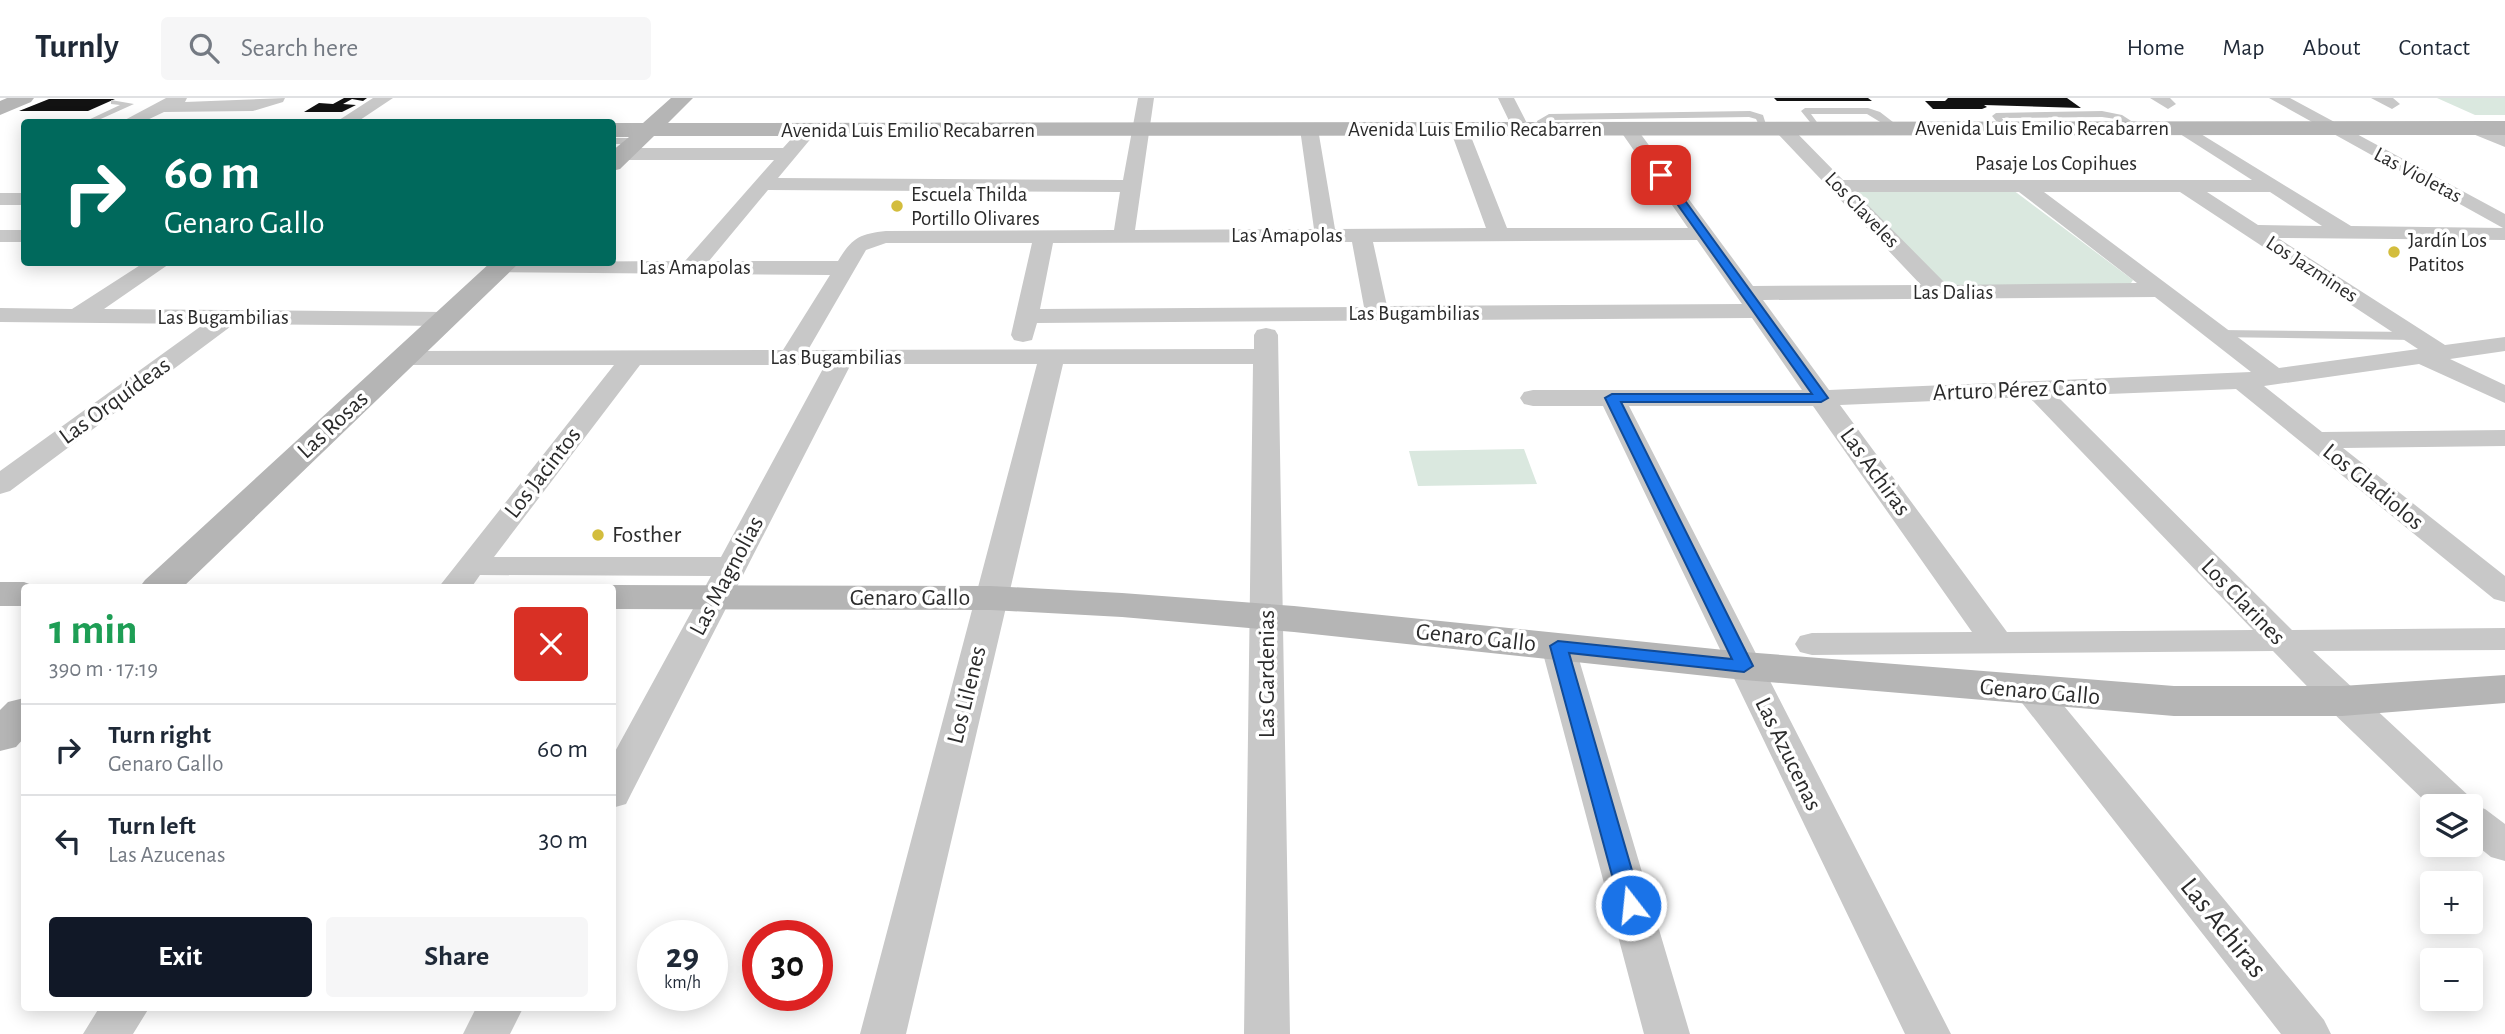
<!DOCTYPE html>
<meta charset="utf-8">
<style>
body{margin:0;font-family:"Alegreya Sans",sans-serif;background:#f6f6f7;color:#1f2937;height:100vh;display:flex;flex-direction:column;font-size:26px;white-space:nowrap}
*{box-sizing:border-box;margin:0}
p{font-size:23px;color:#747a83}
.icon{flex:none;width:38px;height:38px;fill:none;stroke:currentColor;stroke-width:2;stroke-linecap:round;stroke-linejoin:round}
.map{position:relative;flex:1;overflow:hidden}
.details{position:absolute;left:21px;top:486px;width:595px;height:427px;display:flex;flex-direction:column;background:#fff;border-radius:7px;box-shadow:0 4px 18px #0003}
.details>*{flex:none}
.guide{position:absolute;left:21px;top:21px;width:595px;height:147px;border-radius:7px;box-shadow:0 4px 18px #0003;background:#00695c;color:#fff;overflow:hidden}
.fabs{position:absolute;left:2420px;top:696px;display:grid;gap:14px}
.fabs a{display:grid;place-items:center;width:63px;height:63px;border-radius:7px;background:#fff;box-shadow:0 4px 18px #0003;font-size:35px}
.speed{position:absolute;left:637px;top:822px;display:flex;gap:14px;font-size:35px;font-weight:700;text-align:center}
.speed>*{display:grid;place-content:center;width:91px;height:91px;border-radius:50%;background:#fff;box-shadow:0 4px 18px #0003;line-height:1}
.speed small{font-size:18px;font-weight:400}
.speed .limit{border:10px solid #d22;background:#fff;color:#111}
.pin{position:absolute;display:grid;place-items:center;width:60px;height:60px;color:#fff;margin:-30px;border-radius:14px;box-shadow:0 4px 10px #0006}
.me{position:absolute;width:77px;margin:-38px;rotate:344deg;stroke-linejoin:round;filter:drop-shadow(0 0 5px #0008)}
.turn{display:flex;align-items:center;gap:24px;height:147px;padding:0 28px;font-size:32px}
.turn .icon{width:91px;height:91px;stroke-width:2.5}
.turn b{display:block;font-size:49px;line-height:60px}
.round{display:grid;place-items:center;flex:none;width:74px;height:74px;border-radius:7px;background:#f6f6f7}
.overview{display:flex;align-items:center;justify-content:space-between;height:119px;padding:0 28px}
h1{font-size:42px;font-weight:700;line-height:52px;color:#1e9e55}
.primary-button{display:flex;gap:14px;margin-top:auto;padding:14px 28px}
.primary-button a{flex:1;height:80px;border-radius:7px;background:#111827;color:#fff;font-size:28px;font-weight:700;line-height:80px;text-align:center}
.primary-button a+a{background:#f6f6f7;color:#1f2937}
ul{padding:0;list-style:none}
li{display:flex;align-items:center;gap:21px;height:91px;padding:0 28px;border-top:2px solid #e0e1e3}
li div{flex:1}
li b{display:block;font-size:26px}
li em{font-style:normal}
header{display:flex;align-items:center;gap:42px;box-sizing:border-box;height:98px;padding:0 35px;background:#fff;border-bottom:2px solid #e0e1e3}
header strong{font-size:33px}
nav{display:flex;gap:38px;margin-inline-start:auto;font-size:24px}
.search{width:490px;height:63px;background:#f6f6f7;display:flex;align-items:center;gap:18px;box-sizing:border-box;padding:0 24px;border-radius:7px;color:#747a83;font-size:26px}
.map>svg:first-child{display:block}
</style>
<header>
<strong>Turnly</strong>
<div class="search"><svg class="icon" aria-label="search" viewBox="0 0 24 24"><circle cx="10" cy="10" r="6"/><path d="M15 15l6 6"/></svg>Search here</div>
<nav><a>Home</a><a>Map</a><a>About</a><a>Contact</a></nav>
</header>
<div class="map">
<svg width="2505" height="936" viewBox="0 0 2505 936">
<rect width="100%" height="100%" fill="#fff"/>
<!-- green -->
<path fill="#dae8df" d="M 2437,0 L 2505,0 L 2505,17 L 2475,17 Z
M 1862,91 L 2013,92 L 2133,182 L 2129,188 L 1949,189 L 1938,183 L 1852,94 Z
M 1524,351 L 1537,386 L 1418,388 L 1409,353 Z"/>
<!-- building -->
<path fill="#121212" d="M 344,0 L 367,0 L 363,3 L 352,1 L 343,6 L 356,7 L 342,14 L 304,14 L 319,5 L 333,6 Z
M 1774,0 L 1868,0 L 1872,3 L 1777,3 Z
M 1948,0 L 2067,0 L 2081,10 L 1984,7 L 1987,9 L 1982,11 L 1933,11 L 1925,3 L 1945,3 Z
M 49,1 L 115,1 L 88,13 L 19,13 Z"/>
<g fill="none" stroke-linecap="round" stroke-linejoin="round">
<!-- lane -->
<path fill="#c8c8c8" fill-rule="evenodd" d="M 111,2 L 134,6 L 94,24 L 84,24 L 120,7 L 111,6 Z
M 1868,10 L 1880,14 L 1902,31 L 1895,33 L 1867,16 L 1811,16 L 1822,31 L 1818,34 L 1801,13 L 1805,10 Z
M 1750,13 L 1763,17 L 1768,33 L 1762,33 L 1756,21 L 1749,19 L 1551,22 L 1546,24 L 1546,31 L 1542,34 L 1538,31 L 1537,23 L 1549,16 Z
M 2102,13 L 2122,17 L 2142,30 L 2135,32 L 2116,21 L 2102,19 L 2002,20 L 2009,31 L 2005,34 L 1992,18 L 1996,15 Z
M 612,40 L 636,40 L 641,43 L 636,46 L 612,46 Z
M 2218,232 L 2414,234 L 2420,238 L 2414,242 L 2214,239 L 2214,233 Z"/>
<!-- street -->
<path fill="#c8c8c8" fill-rule="evenodd" d="M 166,0 L 187,0 L 185,4 L 285,0 L 283,4 L 253,13 L 164,14 L 143,24 L 121,24 Z
M 373,0 L 393,0 L 357,24 L 336,24 Z
M 1138,0 L 1154,0 L 1135,132 L 1314,131 L 1300,31 L 1309,26 L 1318,31 L 1335,131 L 1486,130 L 1450,31 L 1459,26 L 1468,31 L 1507,130 L 1688,130 L 1619,31 L 1628,26 L 1634,27 L 1753,188 L 1921,187 L 1777,35 L 1774,31 L 1783,26 L 1789,27 L 1843,82 L 2252,82 L 2177,34 L 2174,30 L 2183,25 L 2351,128 L 2503,130 L 2269,0 L 2290,0 L 2505,116 L 2505,142 L 2278,140 L 2445,247 L 2505,239 L 2505,253 L 2450,261 L 2505,287 L 2505,305 L 2419,266 L 2264,288 L 2322,334 L 2505,332 L 2505,348 L 2343,350 L 2505,478 L 2505,504 L 2494,501 L 2236,291 L 2057,298 L 2292,532 L 2505,530 L 2505,552 L 2313,553 L 2470,699 L 2475,708 L 2485,711 L 2505,726 L 2505,763 L 2491,759 L 2471,743 L 2471,709 L 2432,710 L 2329,611 L 2273,553 L 1812,557 L 1800,554 L 1795,546 L 1800,538 L 1812,535 L 1972,534 L 1813,308 L 1629,308 L 1951,936 L 1905,936 L 1603,308 L 1533,308 L 1524,306 L 1520,300 L 1524,294 L 1533,292 L 1802,292 L 1752,220 L 1037,225 L 1032,242 L 1023,244 L 1014,242 L 1011,237 L 1032,145 L 886,145 L 866,152 L 808,252 L 1254,251 L 1254,237 L 1257,232 L 1266,230 L 1275,232 L 1278,237 L 1290,936 L 1244,936 L 1253,266 L 1063,266 L 906,936 L 860,936 L 1037,266 L 851,266 L 631,696 L 626,706 L 612,710 L 612,659 L 711,478 L 480,477 L 471,490 L 438,490 L 614,267 L 405,267 L 396,265 L 393,260 L 396,255 L 405,253 L 783,252 L 830,177 L 494,174 L 491,169 L 494,164 L 685,163 L 774,62 L 612,62 L 612,50 L 783,50 L 803,28 L 809,27 L 818,32 L 778,80 L 1123,82 ZM 768,92 L 1120,94 L 1114,132 L 886,133 C 859,136 852,140 838,163 L 709,163 ZM 1855,94 L 2019,94 L 2137,185 L 1947,187 ZM 2044,94 L 2180,94 L 2418,251 L 2279,270 ZM 2207,94 L 2270,94 L 2322,128 L 2258,127 ZM 1697,142 L 1742,206 L 1387,208 L 1373,144 ZM 1352,144 L 1364,209 L 1040,211 L 1053,145 ZM 2155,199 L 2251,274 L 1829,292 L 1763,202 ZM 640,267 L 825,267 L 721,459 L 494,459 ZM 2029,299 L 2253,532 L 2007,534 L 1840,307 Z
M 1498,0 L 1514,0 L 1530,31 L 1527,35 L 1515,35 Z
M 2150,0 L 2170,0 L 2176,6 L 2168,11 Z
M 2371,0 L 2393,0 L 2400,6 L 2392,11 Z
M 2474,25 L 2505,37 L 2505,49 L 2468,34 L 2465,30 Z
M 0,95 L 24,95 L 24,107 L 0,107 Z
M 0,132 L 24,132 L 24,144 L 0,144 Z
M 145,164 L 172,164 L 104,211 L 447,214 L 455,216 L 459,221 L 455,226 L 447,228 L 234,226 L 10,393 L 0,396 L 0,373 L 204,226 L 0,224 L 0,210 L 72,211 Z
M 1558,537 L 1570,540 L 1575,548 L 1690,936 L 1644,936 L 1541,548 L 1546,540 Z
M 2032,581 L 2045,585 L 2324,922 L 2331,936 L 2281,936 L 2019,601 L 2014,593 L 2019,585 Z
M 99,910 L 149,910 L 133,936 L 83,936 Z
M 476,910 L 523,910 L 510,936 L 463,936 Z"/>
<!-- secondary -->
<path fill="#b5b5b5" fill-rule="evenodd" d="M 7,0 L 34,0 L 31,4 L 0,17 L 0,3 Z
M 671,0 L 693,0 L 668,25 L 2505,23 L 2505,37 L 654,38 L 620,71 L 612,73 L 612,53 L 629,39 L 612,39 L 612,25 L 643,25 Z
M 491,164 L 520,164 L 182,490 L 139,490 L 145,482 Z
M 0,484 L 24,484 L 40,490 L 24,490 L 24,508 L 0,508 Z
M 612,487 L 991,488 L 1122,495 L 1294,508 L 1744,554 L 2174,588 L 2342,588 L 2505,577 L 2505,605 L 2342,618 L 2174,618 L 1744,582 L 1294,534 L 1122,519 L 991,512 L 612,511 L 612,490 L 600,490 Z
M 24,600 L 24,640 L 16,649 L 0,653 L 0,612 L 8,604 Z"/>
</g>
<!-- route -->
<path fill="#1a73e8" stroke="#114b97" stroke-width="2" d="M 1658,75 L 1665,75 L 1828,300 L 1821,304 L 1621,304 L 1753,568 L 1744,574 L 1569,555 L 1642,807 L 1639,813 L 1631,815 L 1623,813 L 1620,807 L 1550,548 L 1558,543 L 1732,561 L 1605,300 L 1612,296 L 1812,296 L 1658,79 Z"/>
<!-- markers -->
<g fill="#d3bd3d" stroke="#fff" stroke-width="2.5">
<circle cx="897" cy="108" r="7"/>
<circle cx="2394" cy="154" r="7"/>
<circle cx="598" cy="437" r="7"/>
</g>
<g text-anchor="middle" dominant-baseline="central" stroke-width="7" stroke-linejoin="round" paint-order="stroke">
<!-- far-street labels -->
<g font-size="21" fill="#2b2b2b" stroke="#fff">
<text x="2042" y="30">Avenida Luis Emilio Recabarren</text>
<text x="1475" y="31">Avenida Luis Emilio Recabarren</text>
<text x="908" y="32">Avenida Luis Emilio Recabarren</text>
<text x="2056" y="65">Pasaje Los Copihues</text>
<text transform="translate(2418 77) rotate(28)">Las Violetas</text>
<text transform="translate(1862 112) rotate(46)">Los Claveles</text>
<text x="1287" y="137">Las Amapolas</text>
<text x="695" y="169">Las Amapolas</text>
<text transform="translate(2312 171) rotate(33)">Los Jazmines</text>
<text x="1953" y="194">Las Dalias</text>
<text x="1414" y="215">Las Bugambilias</text>
<text x="223" y="219">Las Bugambilias</text>
<text x="836" y="259">Las Bugambilias</text>
</g>
<!-- far-poi labels -->
<g font-size="21" fill="#2b2b2b" stroke="#fff" text-anchor="start">
<text x="911" y="96">Escuela Thilda<tspan x="911" dy="24">Portillo Olivares</tspan></text>
<text x="2408" y="142">Jardín Los<tspan x="2408" dy="24">Patitos</tspan></text>
</g>
<!-- street labels -->
<g font-size="24" fill="#2b2b2b" stroke="#fff">
<text transform="translate(2020 292) rotate(-2)">Arturo Pérez Canto</text>
<text transform="translate(115 303) rotate(-36)">Las Orquídeas</text>
<text transform="translate(333 327) rotate(-43)">Las Rosas</text>
<text transform="translate(1875 374) rotate(54)">Las Achiras</text>
<text transform="translate(543 375) rotate(-52)">Los Jacintos</text>
<text transform="translate(2373 389) rotate(39)">Los Gladiolos</text>
<text transform="translate(727 478) rotate(-62)">Las Magnolias</text>
<text x="910" y="500">Genaro Gallo</text>
<text transform="translate(2243 504) rotate(46)">Los Clarines</text>
<text transform="translate(1476 540) rotate(6)">Genaro Gallo</text>
<text transform="translate(1267 576) rotate(-90)">Las Gardenias</text>
<text transform="translate(2040 594) rotate(5)">Genaro Gallo</text>
<text transform="translate(967 597) rotate(-76)">Los Lilenes</text>
<text transform="translate(1788 656) rotate(64)">Las Azucenas</text>
</g>
<!-- poi labels -->
<g font-size="24" fill="#2b2b2b" stroke="#fff" text-anchor="start">
<text x="612" y="437">Fosther</text>
</g>
<!-- near-street labels -->
<g font-size="28" fill="#2b2b2b" stroke="#fff">
<text transform="translate(2223 830) rotate(51)">Las Achiras</text>
</g>
</g>
</svg>
<div class="fabs">
<a><svg class="icon" aria-label="layers" viewBox="0 0 24 24"><path d="M12 4l9 5-9 5-9-5zM3 14l9 5 9-5"/></svg></a>
<a>+</a>
<a>−</a>
</div>
<div class="speed"><div>29<small>km/h</small></div><div class="limit">30</div></div>
<div class="pin" style="left:1661px;top:77px;background:#d93025"><svg class="icon" aria-label="arrive" viewBox="0 0 24 24"><path d="M6 21V4h12l-3 4 3 4H6"/></svg></div>
<svg class="me" style="left:1631px;top:807px" viewBox="-20 -20 40 40"><circle r="17" fill="#1a73e8" stroke="#fff" stroke-width="3"/><path d="M0-11L8 9 0 5-8 9z" fill="#fff"/></svg>
<div class="guide">
<div class="turn"><svg class="icon" aria-label="right" viewBox="0 0 24 24"><path d="M7 20v-9h11M14 6l5 5-5 5"/></svg><div><b>60 m</b>Genaro Gallo</div></div>
</div>
<section class="details">
<div class="overview"><div><h1>1 min</h1><p>390 m · 17:19</p></div><a class="round" style="background:#d93025;color:#fff"><svg class="icon" aria-label="close" viewBox="0 0 24 24"><path d="M6 6l12 12M18 6L6 18"/></svg></a></div>
<ul>
<li><svg class="icon" aria-label="right" viewBox="0 0 24 24"><path d="M7 20v-9h11M14 6l5 5-5 5"/></svg><div><b>Turn right</b><p>Genaro Gallo</p></div><em>60 m</em></li>
<li><svg class="icon" aria-label="left" viewBox="0 0 24 24"><path d="M17 20v-9H6M10 6l-5 5 5 5"/></svg><div><b>Turn left</b><p>Las Azucenas</p></div><em>30 m</em></li>
</ul>
<div class="primary-button"><a>Exit</a><a>Share</a></div>
</section>
</div>
